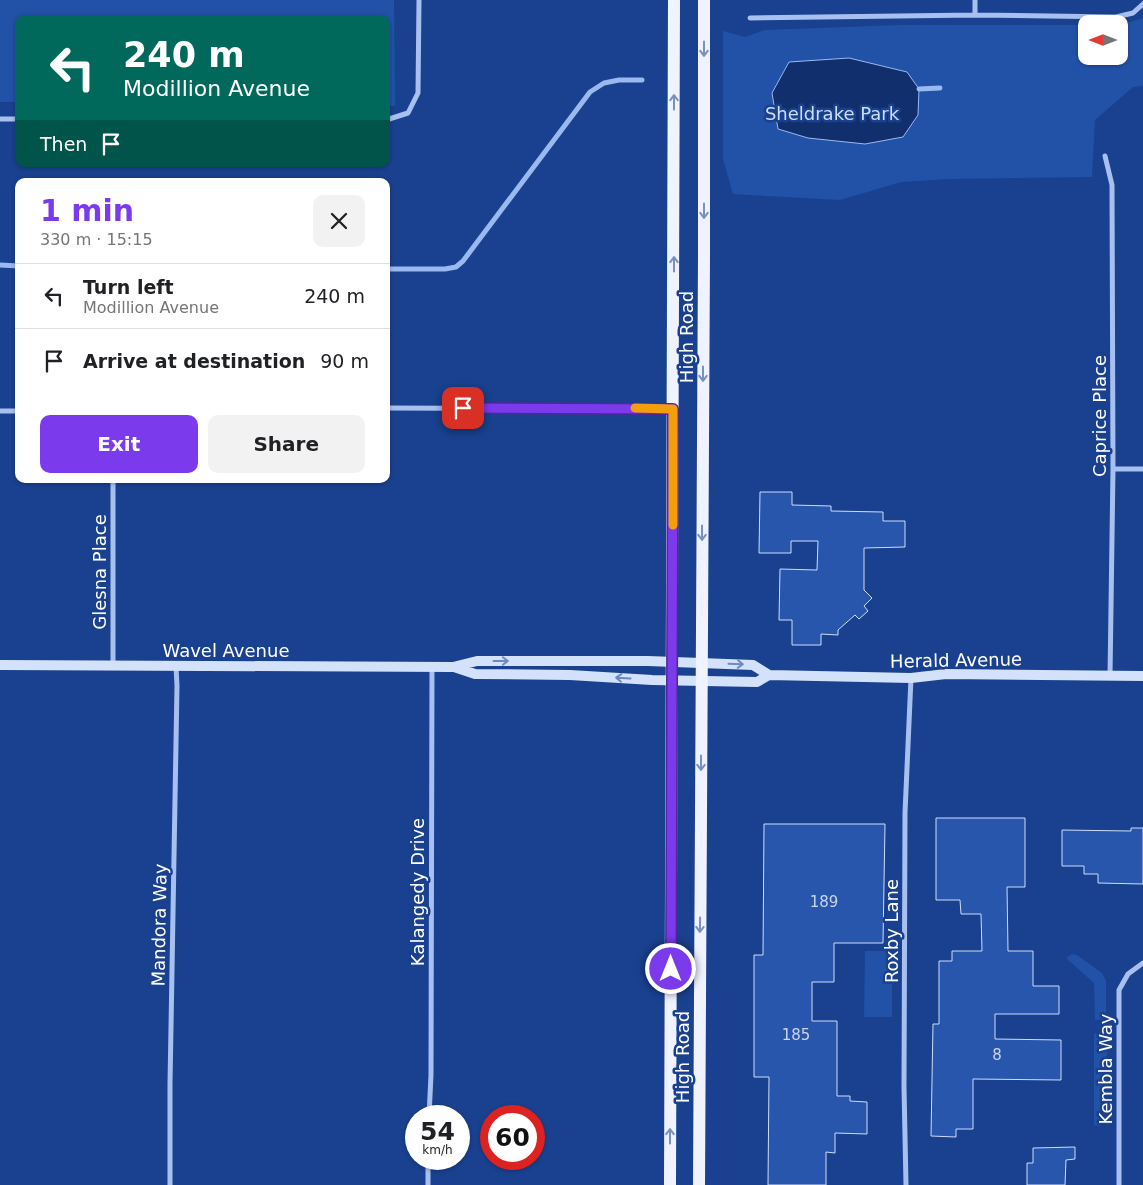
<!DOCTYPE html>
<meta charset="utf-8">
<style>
body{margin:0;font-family:"DejaVu Sans",sans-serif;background:#f2f2f2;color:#202124;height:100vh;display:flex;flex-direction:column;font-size:19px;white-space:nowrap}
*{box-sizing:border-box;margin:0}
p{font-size:16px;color:#757577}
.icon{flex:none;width:28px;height:28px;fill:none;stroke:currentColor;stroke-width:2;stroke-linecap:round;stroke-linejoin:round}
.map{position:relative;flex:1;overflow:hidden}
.details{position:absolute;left:15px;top:178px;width:375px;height:305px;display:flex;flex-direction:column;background:#fff;border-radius:10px;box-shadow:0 1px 4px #0004}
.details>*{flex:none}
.hud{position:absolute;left:15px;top:15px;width:375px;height:152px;border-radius:10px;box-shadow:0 1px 4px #0004;background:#00695c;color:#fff;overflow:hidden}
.needle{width:32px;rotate:270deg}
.tools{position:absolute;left:1078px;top:15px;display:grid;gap:10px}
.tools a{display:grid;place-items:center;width:50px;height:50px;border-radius:10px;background:#fff;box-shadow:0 1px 4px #0004;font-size:25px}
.speed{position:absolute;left:405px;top:1105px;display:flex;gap:10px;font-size:25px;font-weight:700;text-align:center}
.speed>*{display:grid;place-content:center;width:65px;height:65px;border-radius:50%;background:#fff;box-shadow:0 1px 4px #0004;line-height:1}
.speed small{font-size:12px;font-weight:400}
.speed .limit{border:8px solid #d22;background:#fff;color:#111}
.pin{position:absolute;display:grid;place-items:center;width:42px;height:42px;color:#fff;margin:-21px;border-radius:10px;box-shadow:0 2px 8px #0006}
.me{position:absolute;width:55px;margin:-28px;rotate:0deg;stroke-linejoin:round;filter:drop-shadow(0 0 4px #0008)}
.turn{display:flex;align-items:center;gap:18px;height:105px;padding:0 25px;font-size:22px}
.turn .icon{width:65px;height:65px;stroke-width:2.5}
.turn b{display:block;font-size:35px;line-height:42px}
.then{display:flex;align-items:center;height:48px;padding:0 25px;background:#0003;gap:10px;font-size:19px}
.round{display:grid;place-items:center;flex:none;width:52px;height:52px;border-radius:10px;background:#f2f2f2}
.head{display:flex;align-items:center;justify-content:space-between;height:85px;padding:0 25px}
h1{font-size:30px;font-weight:800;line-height:38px;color:#7c3aed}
.primary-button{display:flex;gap:10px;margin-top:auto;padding:10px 25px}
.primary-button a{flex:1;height:58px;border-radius:10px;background:#7c3aed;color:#fff;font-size:20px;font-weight:800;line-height:58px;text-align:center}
.primary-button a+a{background:#f2f2f2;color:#202124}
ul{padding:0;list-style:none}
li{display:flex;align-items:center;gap:15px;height:65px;padding:0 25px;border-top:1px solid #e0e0e0}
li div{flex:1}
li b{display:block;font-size:19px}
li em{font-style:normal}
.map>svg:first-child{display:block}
</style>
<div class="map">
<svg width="1143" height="1185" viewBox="0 0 1143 1185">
<rect width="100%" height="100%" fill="#19418f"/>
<!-- green -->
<path fill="#2251a8" d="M 0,0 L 394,0 L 395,106 L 386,106 L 386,19 L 19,19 L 19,102 L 0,102 Z
M 1143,18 L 1143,86 L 1133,87 L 1095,120 L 1092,177 L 949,179 L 901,182 L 840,200 L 733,194 L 723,159 L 723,31 L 745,37 L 765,30 L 899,25 L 1086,25 L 1086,56 L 1119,56 L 1119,24 L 1134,21 Z
M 865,951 L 892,951 L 892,1017 L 864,1017 Z
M 1072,954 L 1077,955 L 1102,973 L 1106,981 L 1106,1014 C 1104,1019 1101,1020 1095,1020 L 1094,983 L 1066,958 Z
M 1094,1033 L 1099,1034 L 1106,1037 L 1107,1045 L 1106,1122 C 1102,1126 1099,1127 1094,1125 Z"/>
<!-- water -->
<path fill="#112f6d" stroke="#9ab9f1" d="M 849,58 L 907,72 L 919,89 L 918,115 L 903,137 L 865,144 L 808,138 L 778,129 L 772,93 L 789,62 Z"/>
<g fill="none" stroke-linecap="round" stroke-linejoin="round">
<!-- stream -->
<path stroke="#9ab9f1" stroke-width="5" d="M 919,89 L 940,88
M 0,265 L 19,266
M 386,269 L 445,269 L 456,267 L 463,261 L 590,92 L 604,83 L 619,80 L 642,80"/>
</g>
<!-- building -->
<path fill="#2856ad" stroke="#cdddfa" d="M 760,492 L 792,492 L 792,505 L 831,506 L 831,511 L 883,512 L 883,521 L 905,521 L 905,547 L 864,548 L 864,590 L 872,598 L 864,606 L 868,611 L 859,619 L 855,615 L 838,630 L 838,635 L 821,634 L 821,645 L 792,645 L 792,620 L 779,620 L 780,569 L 817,570 L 818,541 L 791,541 L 791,553 L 759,553 Z
M 936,818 L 1025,818 L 1025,887 L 1007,887 L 1008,951 L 1033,951 L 1033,986 L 1059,986 L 1059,1014 L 995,1014 L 995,1039 L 1061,1040 L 1061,1080 L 973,1079 L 973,1129 L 956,1129 L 956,1137 L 931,1136 L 933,1024 L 939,1024 L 939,961 L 952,961 L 952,951 L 982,951 L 981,914 L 961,914 L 960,900 L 936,900 Z
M 764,824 L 885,824 L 883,943 L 834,943 L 834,982 L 812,982 L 812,1021 L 837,1021 L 837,1096 L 850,1096 L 850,1101 L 867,1102 L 867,1134 L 835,1133 L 835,1153 L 826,1152 L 826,1185 L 768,1185 L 769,1077 L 754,1077 L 754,955 L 763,955 Z
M 1131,828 L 1143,828 L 1143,884 L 1098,883 L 1098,874 L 1084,874 L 1084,866 L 1062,866 L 1062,830 L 1131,831 Z
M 1075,1147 L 1075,1159 L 1066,1160 L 1065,1185 L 1027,1185 L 1027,1163 L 1033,1163 L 1033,1148 Z"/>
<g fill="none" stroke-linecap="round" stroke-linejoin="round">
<!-- street -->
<path stroke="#a7c0ef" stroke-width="5" d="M 975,0 L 975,15
M 750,18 L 975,15 L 1116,17 L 1133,13 L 1143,4
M 0,119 L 19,119
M 386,120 L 408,113 L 418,93 L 419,0
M 1105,156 L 1112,185 L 1113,469 L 1110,676
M 386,408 L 673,409
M 0,411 L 19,411
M 1113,469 L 1143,469
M 113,665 L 113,479
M 429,1116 L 431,1075 L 432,667
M 170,1185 L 170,1084 L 177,686 L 176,666
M 428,1185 L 428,1159
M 906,1185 L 904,1087 L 905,813 L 911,678
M 1119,1185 L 1119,990 L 1128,974 L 1143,963"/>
<!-- secondary -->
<path stroke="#d4e1fa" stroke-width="10" d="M 0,665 L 453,667 L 477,661 L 648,661 L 753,665 L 769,675
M 454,667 L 475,674 L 570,675 L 652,680 L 757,682 L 769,675 L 911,678 L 946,674 L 1143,676"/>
<!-- primary -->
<path stroke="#eff3ff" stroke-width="12" d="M 670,1185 L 674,0
M 699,1185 L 704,256 L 704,0"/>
</g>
<!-- one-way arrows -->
<defs><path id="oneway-shaft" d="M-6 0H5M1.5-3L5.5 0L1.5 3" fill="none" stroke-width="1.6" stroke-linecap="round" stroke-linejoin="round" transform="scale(1.25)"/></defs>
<g stroke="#7991c1">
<use href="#oneway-shaft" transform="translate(704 49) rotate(90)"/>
<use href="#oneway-shaft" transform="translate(674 102) rotate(-90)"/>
<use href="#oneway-shaft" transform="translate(704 211) rotate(90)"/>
<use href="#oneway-shaft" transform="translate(674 264) rotate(-90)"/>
<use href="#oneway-shaft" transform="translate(703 374) rotate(90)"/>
<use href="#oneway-shaft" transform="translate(702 533) rotate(90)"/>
<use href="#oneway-shaft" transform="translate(701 763) rotate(90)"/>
<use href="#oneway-shaft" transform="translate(700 925) rotate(91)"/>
<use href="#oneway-shaft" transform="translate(670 1136) rotate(-90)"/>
</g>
<g stroke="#6d89bf">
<use href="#oneway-shaft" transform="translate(501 661)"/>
<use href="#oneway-shaft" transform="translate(736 664) rotate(2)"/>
<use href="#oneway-shaft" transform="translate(623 678) rotate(-177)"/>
</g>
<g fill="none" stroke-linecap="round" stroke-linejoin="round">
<!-- route casing -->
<g stroke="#51269a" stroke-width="12">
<path id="route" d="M 463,408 L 673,409 L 671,969"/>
</g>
<!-- route -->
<use href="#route" stroke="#7c3aed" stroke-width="9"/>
<!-- slow -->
<path stroke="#f59e0b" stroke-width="9" d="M 635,408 L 673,409 L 673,525"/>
</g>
<g text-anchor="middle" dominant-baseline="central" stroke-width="5" stroke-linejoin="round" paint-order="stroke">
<!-- number labels -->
<g font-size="15" fill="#c9d5ea">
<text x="824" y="902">189</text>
<text x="796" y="1035">185</text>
<text x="997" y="1055">8</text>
</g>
<!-- park labels -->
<g font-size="18" fill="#cdddfa" stroke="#19418f">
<text x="832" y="113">Sheldrake Park</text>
</g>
<!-- street labels -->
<g font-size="18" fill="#fff" stroke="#19418f">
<text transform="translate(686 337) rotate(-90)">High Road</text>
<text transform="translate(1099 416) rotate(-90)">Caprice Place</text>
<text transform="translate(99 572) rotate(-90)">Glesna Place</text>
<text x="226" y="650">Wavel Avenue</text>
<text transform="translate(956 660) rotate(-1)">Herald Avenue</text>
<text transform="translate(417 892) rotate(-90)">Kalangedy Drive</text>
<text transform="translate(159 925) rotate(-89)">Mandora Way</text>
<text transform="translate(891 931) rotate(-90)">Roxby Lane</text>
<text transform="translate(682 1057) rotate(-90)">High Road</text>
<text transform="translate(1105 1069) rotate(-90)">Kembla Way</text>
</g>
</g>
</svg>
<div class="tools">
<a><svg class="needle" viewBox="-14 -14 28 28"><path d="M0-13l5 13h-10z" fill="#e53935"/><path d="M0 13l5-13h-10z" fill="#757577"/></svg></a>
</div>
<div class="speed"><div>54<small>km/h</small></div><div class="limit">60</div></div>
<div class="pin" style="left:463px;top:408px;background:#d93025"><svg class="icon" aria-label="arrive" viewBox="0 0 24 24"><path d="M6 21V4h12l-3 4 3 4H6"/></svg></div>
<svg class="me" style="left:671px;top:969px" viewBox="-20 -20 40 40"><circle r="17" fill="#7c3aed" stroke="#fff" stroke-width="3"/><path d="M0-11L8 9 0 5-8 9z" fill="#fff"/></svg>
<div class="hud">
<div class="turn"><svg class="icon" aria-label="left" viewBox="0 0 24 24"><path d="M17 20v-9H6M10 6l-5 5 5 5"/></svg><div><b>240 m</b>Modillion Avenue</div></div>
<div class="then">Then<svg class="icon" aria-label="arrive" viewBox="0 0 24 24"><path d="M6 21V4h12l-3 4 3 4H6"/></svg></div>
</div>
<section class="details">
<div class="head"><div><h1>1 min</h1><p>330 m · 15:15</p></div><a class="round"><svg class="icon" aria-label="close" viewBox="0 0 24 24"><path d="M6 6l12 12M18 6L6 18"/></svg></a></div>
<ul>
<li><svg class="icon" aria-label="left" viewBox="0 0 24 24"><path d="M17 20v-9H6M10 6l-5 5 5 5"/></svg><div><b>Turn left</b><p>Modillion Avenue</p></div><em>240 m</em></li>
<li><svg class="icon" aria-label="arrive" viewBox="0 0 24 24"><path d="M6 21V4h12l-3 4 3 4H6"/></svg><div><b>Arrive at destination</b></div><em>90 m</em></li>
</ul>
<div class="primary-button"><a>Exit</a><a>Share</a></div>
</section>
</div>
